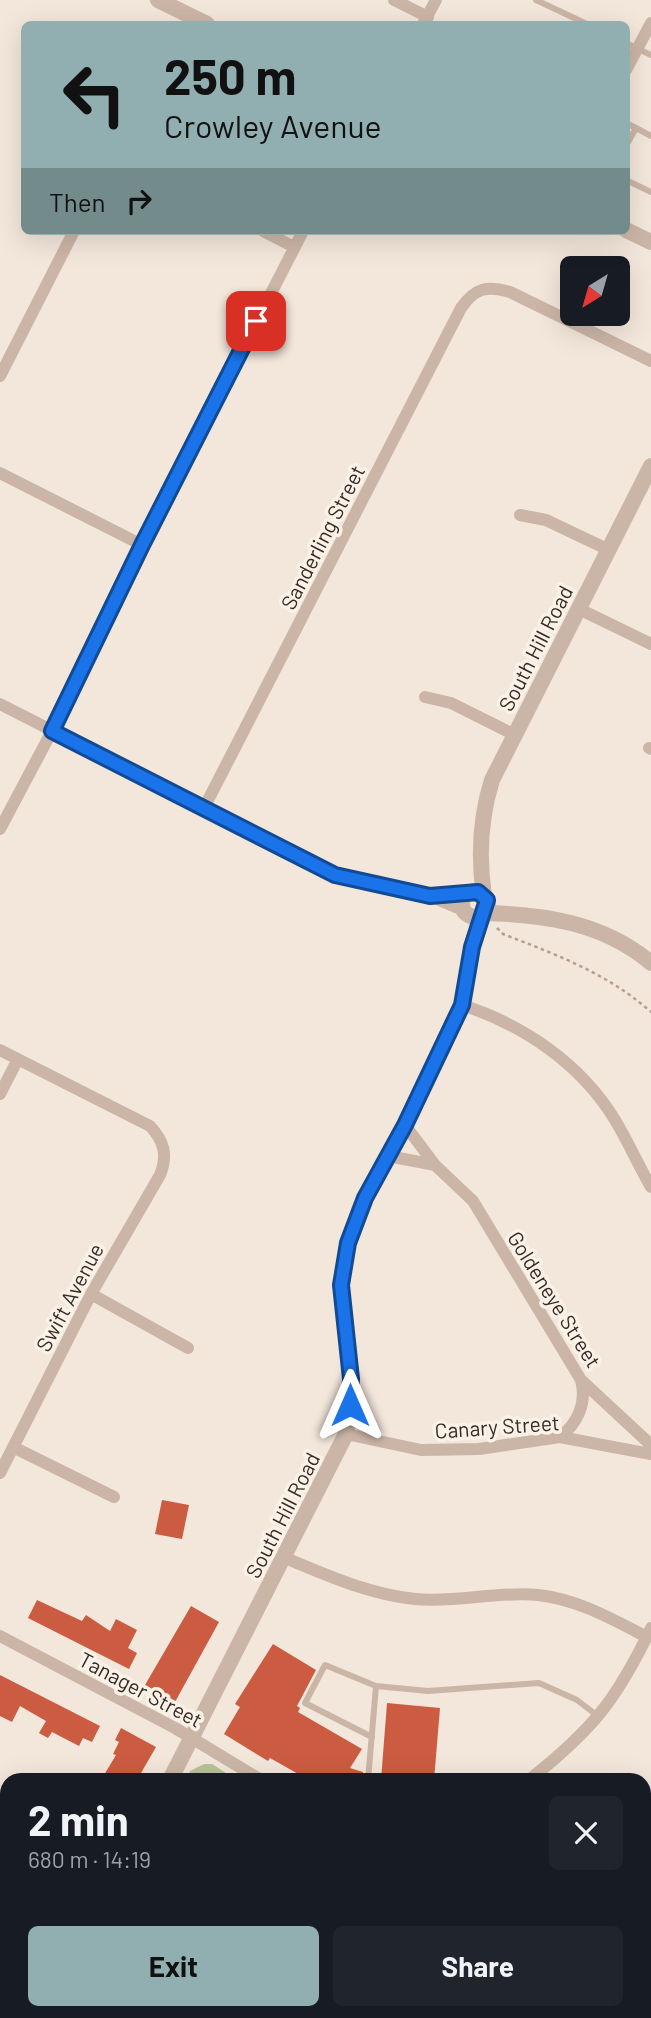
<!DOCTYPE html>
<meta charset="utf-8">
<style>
body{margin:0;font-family:Barlow,sans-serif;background:#20242c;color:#f1f3f6;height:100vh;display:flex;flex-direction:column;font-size:26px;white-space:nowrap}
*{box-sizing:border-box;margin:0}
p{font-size:23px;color:#9ea1a6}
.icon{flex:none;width:38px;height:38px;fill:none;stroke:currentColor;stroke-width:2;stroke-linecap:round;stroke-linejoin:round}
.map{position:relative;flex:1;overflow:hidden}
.side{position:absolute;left:0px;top:1773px;width:651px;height:247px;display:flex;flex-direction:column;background:#171b24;border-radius:21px 21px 0 0;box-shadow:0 7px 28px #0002}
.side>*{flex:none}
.hud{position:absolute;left:21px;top:21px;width:609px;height:214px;border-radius:10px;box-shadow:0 7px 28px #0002;background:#91aeb0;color:#111;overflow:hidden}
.needle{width:46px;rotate:217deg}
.controls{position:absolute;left:560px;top:256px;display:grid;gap:14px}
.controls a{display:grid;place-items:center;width:70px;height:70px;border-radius:10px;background:#171b24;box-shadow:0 7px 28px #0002;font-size:35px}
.pin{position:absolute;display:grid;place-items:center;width:60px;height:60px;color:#fff;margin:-30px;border-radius:14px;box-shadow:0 4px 10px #0006}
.me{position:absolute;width:77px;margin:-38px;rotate:0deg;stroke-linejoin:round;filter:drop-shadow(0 0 5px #0008)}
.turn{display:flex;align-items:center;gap:24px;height:147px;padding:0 28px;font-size:32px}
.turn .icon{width:91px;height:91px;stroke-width:2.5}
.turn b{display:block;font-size:49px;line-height:60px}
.then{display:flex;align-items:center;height:66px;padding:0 28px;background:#0003;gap:14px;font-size:26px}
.round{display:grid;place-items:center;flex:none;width:74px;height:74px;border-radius:10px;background:#20242c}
.overview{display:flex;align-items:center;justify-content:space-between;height:119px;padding:0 28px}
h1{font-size:42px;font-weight:700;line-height:52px}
.primary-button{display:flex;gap:14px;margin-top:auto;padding:14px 28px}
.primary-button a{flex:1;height:80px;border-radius:10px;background:#91aeb0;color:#111;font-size:28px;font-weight:700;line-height:80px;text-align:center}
.primary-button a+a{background:#20242c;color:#f1f3f6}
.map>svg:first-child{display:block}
</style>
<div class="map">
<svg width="651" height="2018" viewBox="0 0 651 2018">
<rect width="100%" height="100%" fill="#f3e6db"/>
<!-- green -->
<path fill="#b7c29a" d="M 204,1764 L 212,1764 L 237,1780 L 186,1780 L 190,1771 Z
M 293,2013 L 544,2013 L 541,2018 L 303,2018 Z"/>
<!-- building -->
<path fill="#cb5c41" d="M 162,1500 L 189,1505 L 182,1539 L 155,1534 Z
M 37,1600 L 82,1621 L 86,1615 L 110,1631 L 116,1619 L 137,1630 L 128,1648 L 137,1653 L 129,1669 L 28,1618 Z
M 191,1606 L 219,1622 L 175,1702 L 145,1685 Z
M 273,1644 L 316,1670 L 297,1706 L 300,1708 L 298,1712 L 362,1749 L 350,1768 L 363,1772 L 362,1780 L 309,1780 L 270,1758 L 268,1761 L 224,1734 L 240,1707 L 235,1704 Z
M 0,1675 L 100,1726 L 92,1742 L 83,1738 L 79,1746 L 52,1732 L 48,1738 L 39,1733 L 46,1721 L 20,1706 L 12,1722 L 0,1716 Z
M 387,1703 L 440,1708 L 434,1780 L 381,1780 Z
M 121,1728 L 156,1747 L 137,1780 L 101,1780 L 116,1755 L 113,1754 L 119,1742 L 115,1740 Z"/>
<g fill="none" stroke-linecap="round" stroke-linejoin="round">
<!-- path -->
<path stroke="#b79f90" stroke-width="2.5" stroke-dasharray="3.5 3.5" stroke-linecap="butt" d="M 497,928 L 503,934 C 557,955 607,973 651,1012
M 0,1912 L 7,1898
M 461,2012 L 464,2018
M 477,2018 L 481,2012"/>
<!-- service -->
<path stroke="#cbb5a6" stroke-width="6" d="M 536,0 L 587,24
M 626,43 L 651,55
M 626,123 L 636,128 L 626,146
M 636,128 L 651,136
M 626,180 L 651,192
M 372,1737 L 305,1703 L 325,1665 L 376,1686
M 368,1780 L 376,1686 L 428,1691 L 539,1683 L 577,1700 L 599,1717
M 0,1823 L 7,1818"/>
<!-- minor -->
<path stroke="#cbb5a6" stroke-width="12" d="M 394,0 L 428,17
M 423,24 L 436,0
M 626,70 L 651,23
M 263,231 L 294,247
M 0,376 L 74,231
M 0,473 L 142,545
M 520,515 L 546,520 L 609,550
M 579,609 L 651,644
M 425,697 L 451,703 L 515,735
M 0,704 L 335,875 L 430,896 L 466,895
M 649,748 L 651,749
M 204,808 L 461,308 C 475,288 487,285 510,292 L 651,361
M 0,829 L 52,731 L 142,545 L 303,231
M 437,899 L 465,911
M 462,1005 C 524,1025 581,1064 615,1120 C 628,1141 638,1165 651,1187
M 0,1050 L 150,1126 C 164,1141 168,1155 160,1175 L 91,1294 L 0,1473
M 0,1094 L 18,1059
M 405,1125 L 435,1165 L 473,1201 L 581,1380 L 651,1445
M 388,1156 L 435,1165
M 91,1294 L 188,1348
M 346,1434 L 421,1450 L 479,1449 L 560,1437 L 651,1454
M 560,1437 C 578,1423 587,1403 581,1380
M 13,1447 L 114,1497
M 283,1557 C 326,1575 368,1594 415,1599 C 456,1603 497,1591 538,1595 C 577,1599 612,1619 647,1637
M 0,1636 L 175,1728 L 261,1780
M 529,1780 C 592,1730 616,1701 651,1628
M 72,2012 L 83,2018"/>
<!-- tertiary -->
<path stroke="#cbb5a6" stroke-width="16" d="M 158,0 L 207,24
M 626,230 L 651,242
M462 904a13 13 0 1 1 26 0a13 13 0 1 1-26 0Z
M 484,896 C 478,855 480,818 492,780 L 651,466
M 484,913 C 544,914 604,923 651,963
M 170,1780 L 346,1434 L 351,1379 L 341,1285 L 348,1243 L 365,1198 L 405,1125 L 462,1005 L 472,947 L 483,915
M 49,2018 L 52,2012"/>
</g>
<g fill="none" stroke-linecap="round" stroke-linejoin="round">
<!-- route casing -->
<g stroke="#114b97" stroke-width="18">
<path id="route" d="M 256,321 L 142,545 L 52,731 L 335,875 L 430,896 L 478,892 L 487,900 L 472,947 L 462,1005 L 405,1125 L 365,1198 L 348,1243 L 341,1285 L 351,1379 L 350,1405"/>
</g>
<!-- route -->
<use href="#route" stroke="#1a73e8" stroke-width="12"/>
</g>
<g text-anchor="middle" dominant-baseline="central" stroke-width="7" stroke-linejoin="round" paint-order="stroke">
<!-- street labels -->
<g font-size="21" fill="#372b27" stroke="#faf1e7">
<text transform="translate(322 537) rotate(-63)">Sanderling Street</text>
<text transform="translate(535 648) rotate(-63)">South Hill Road</text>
<text transform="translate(69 1297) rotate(-62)">Swift Avenue</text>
<text transform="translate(555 1299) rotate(58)">Goldeneye Street</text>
<text transform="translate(497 1426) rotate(-4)">Canary Street</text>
<text transform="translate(282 1515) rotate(-63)">South Hill Road</text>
<text transform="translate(141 1689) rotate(28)">Tanager Street</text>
</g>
</g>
</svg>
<div class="controls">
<a><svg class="needle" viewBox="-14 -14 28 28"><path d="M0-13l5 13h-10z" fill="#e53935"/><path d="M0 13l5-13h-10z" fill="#9ea1a6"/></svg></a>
</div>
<div class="pin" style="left:256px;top:321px;background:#d93025"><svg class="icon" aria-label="arrive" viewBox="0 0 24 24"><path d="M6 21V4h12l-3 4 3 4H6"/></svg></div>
<svg class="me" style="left:350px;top:1405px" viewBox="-20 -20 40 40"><path d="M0-17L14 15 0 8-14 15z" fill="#1a73e8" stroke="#fff" stroke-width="4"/></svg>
<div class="hud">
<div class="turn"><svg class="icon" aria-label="left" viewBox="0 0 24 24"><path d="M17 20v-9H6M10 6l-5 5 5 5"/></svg><div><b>250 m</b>Crowley Avenue</div></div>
<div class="then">Then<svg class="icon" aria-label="right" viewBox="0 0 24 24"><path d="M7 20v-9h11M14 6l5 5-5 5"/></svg></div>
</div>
<section class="side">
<div class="overview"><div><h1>2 min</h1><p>680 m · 14:19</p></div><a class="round"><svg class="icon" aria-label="close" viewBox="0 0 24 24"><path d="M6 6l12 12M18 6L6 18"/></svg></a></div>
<div class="primary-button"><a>Exit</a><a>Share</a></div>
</section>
</div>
